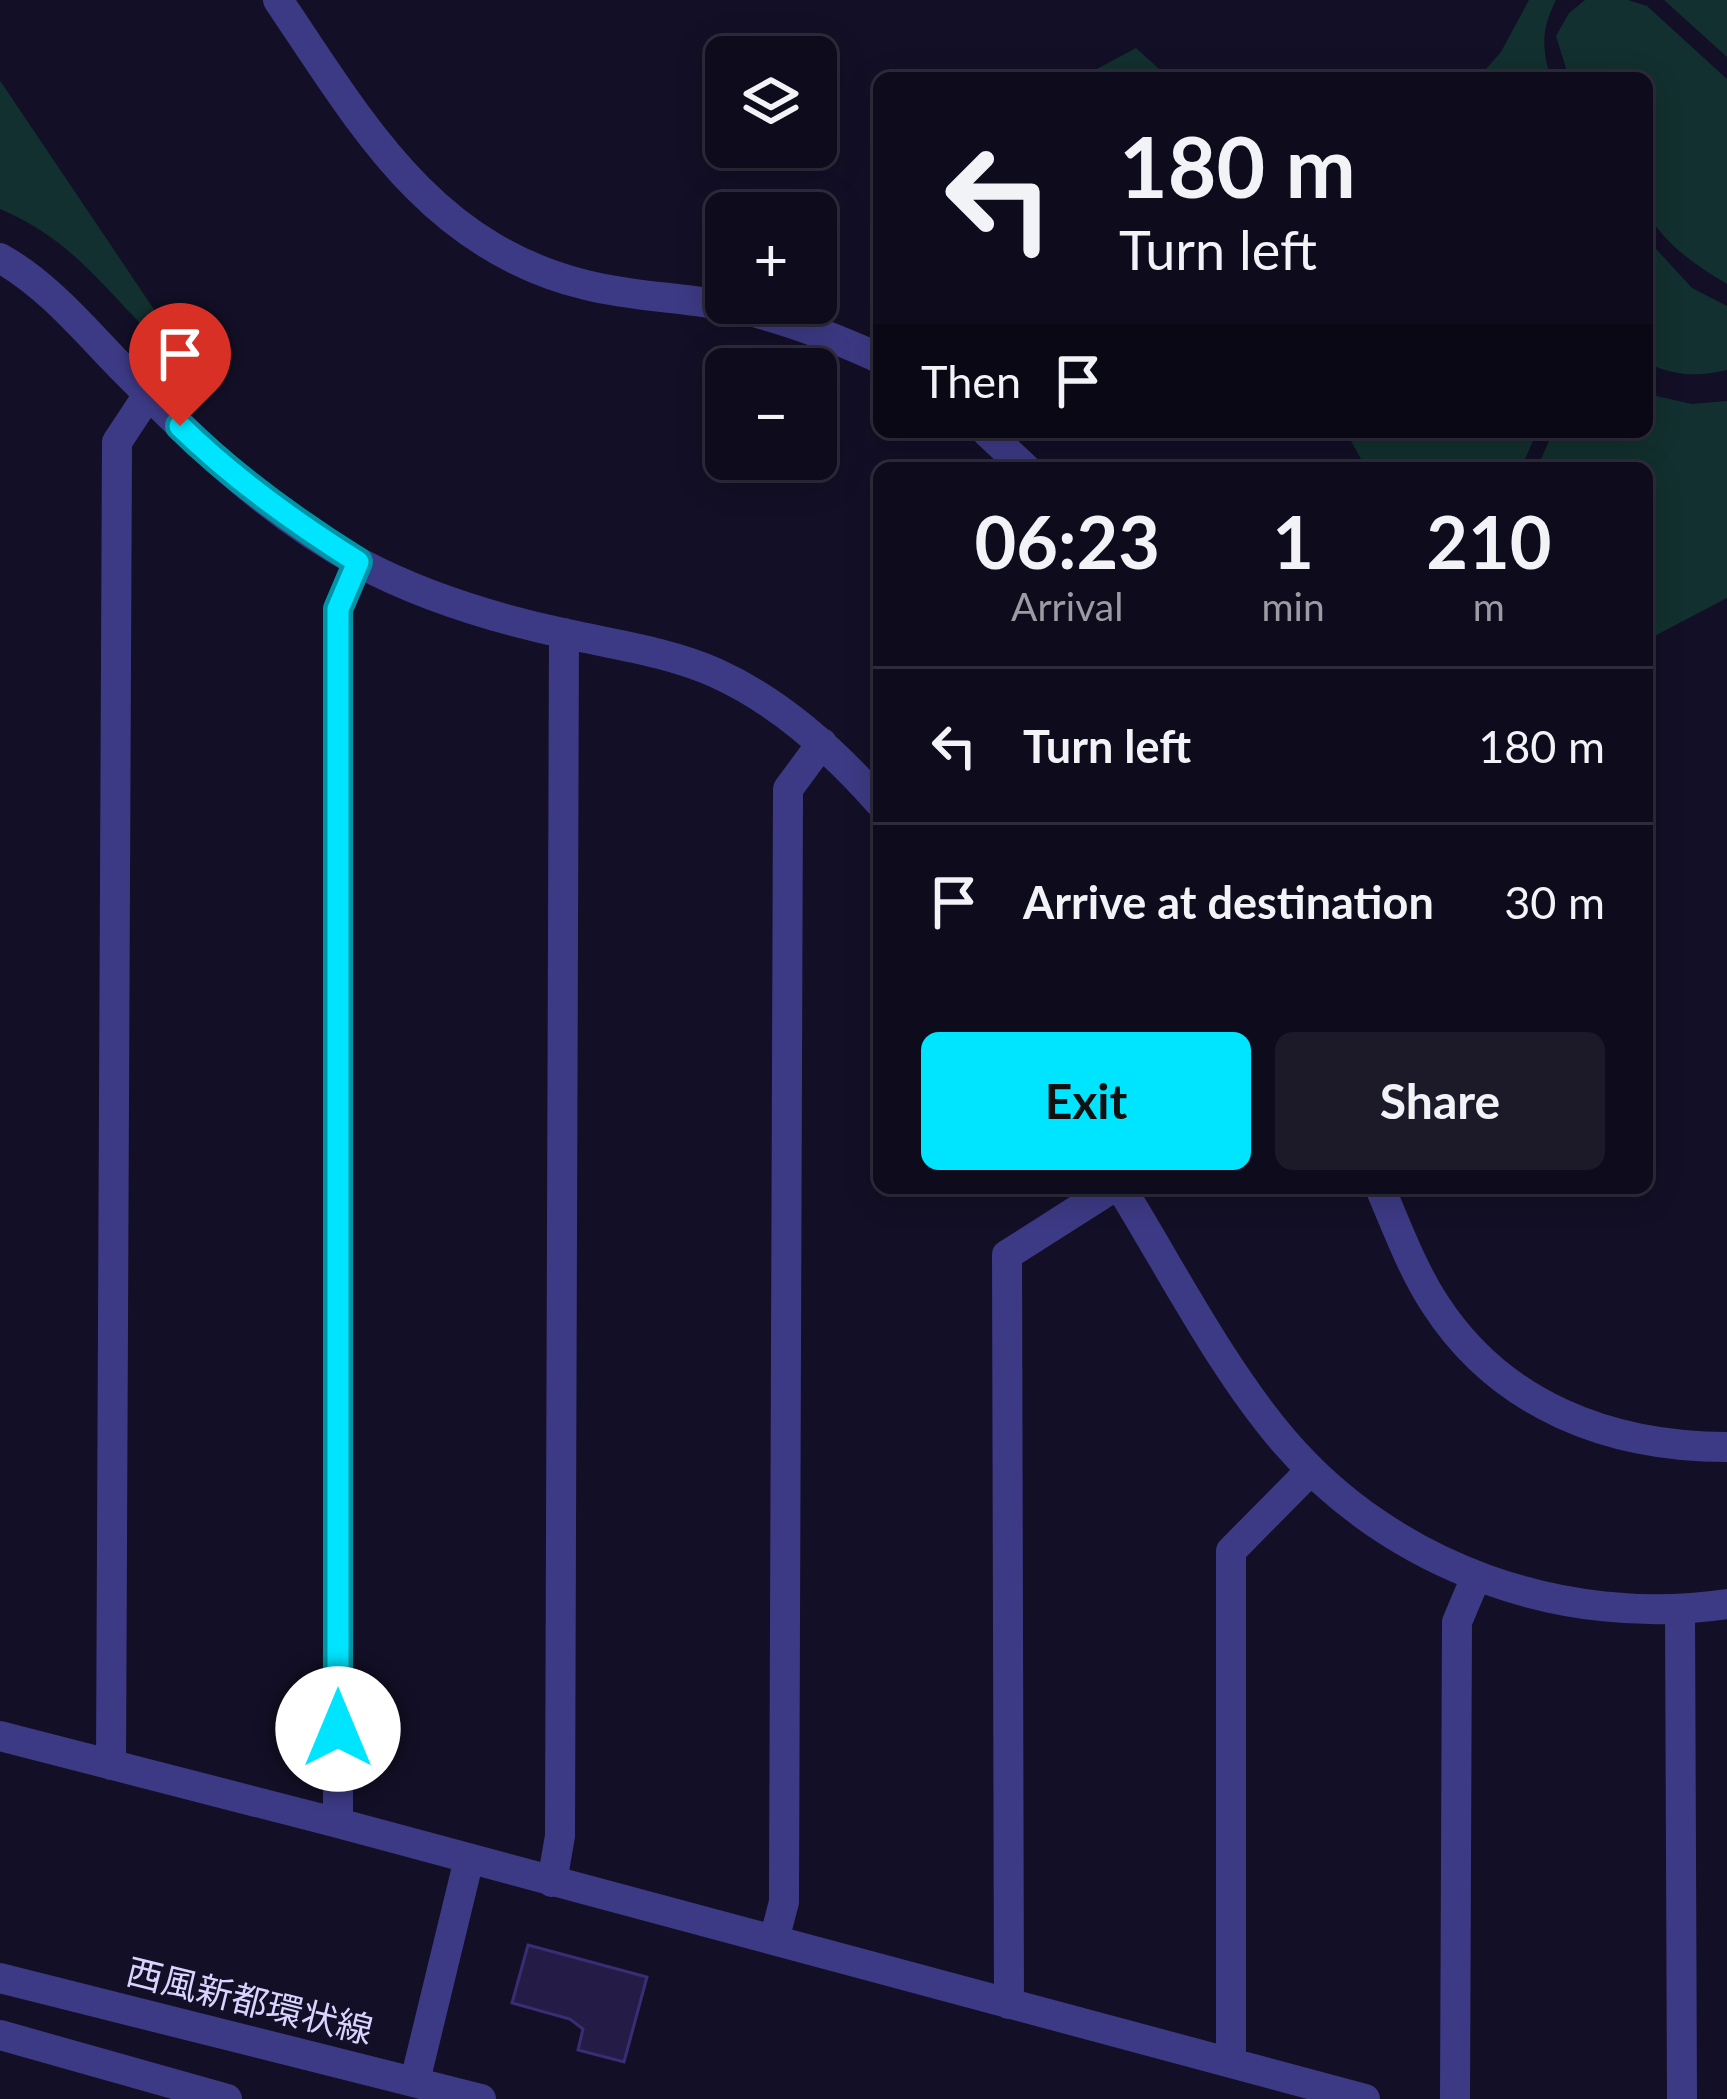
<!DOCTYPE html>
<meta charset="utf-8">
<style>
body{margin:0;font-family:Lato,"Noto Sans JP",sans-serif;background:#1c1929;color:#f1f3f6;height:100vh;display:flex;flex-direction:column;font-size:45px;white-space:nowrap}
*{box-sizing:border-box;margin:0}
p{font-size:39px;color:#9b9ba3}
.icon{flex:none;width:66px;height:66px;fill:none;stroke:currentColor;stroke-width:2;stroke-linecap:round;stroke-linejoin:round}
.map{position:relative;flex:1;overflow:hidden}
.drawer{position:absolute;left:873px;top:462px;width:780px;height:732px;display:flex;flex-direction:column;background:#0e0b1c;border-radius:18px;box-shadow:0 6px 30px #0003,0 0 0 3px #2e2b3b}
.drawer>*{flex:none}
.banner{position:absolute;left:873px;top:72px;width:780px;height:366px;border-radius:18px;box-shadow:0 6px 30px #0003,0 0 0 3px #2e2b3b;background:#0e0b1c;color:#f1f3f6;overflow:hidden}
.tools{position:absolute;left:705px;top:36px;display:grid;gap:24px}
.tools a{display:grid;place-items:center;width:132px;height:132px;border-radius:18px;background:#0e0b1c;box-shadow:0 6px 30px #0003,0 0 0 3px #2e2b3b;font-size:60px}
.pin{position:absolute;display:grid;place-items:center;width:102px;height:102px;color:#fff;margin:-123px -51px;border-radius:50% 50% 50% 0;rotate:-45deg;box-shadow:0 0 12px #0007}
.pin .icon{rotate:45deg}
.me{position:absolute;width:132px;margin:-66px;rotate:0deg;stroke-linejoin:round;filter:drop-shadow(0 0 9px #0008)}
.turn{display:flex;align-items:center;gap:42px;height:252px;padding:0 48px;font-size:54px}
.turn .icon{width:156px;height:156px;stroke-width:2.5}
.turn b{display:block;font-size:84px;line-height:102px}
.then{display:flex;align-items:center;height:114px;padding:0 48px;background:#0003;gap:24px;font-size:45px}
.eta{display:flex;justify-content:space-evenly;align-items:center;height:204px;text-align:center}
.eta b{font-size:72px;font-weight:700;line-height:84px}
.primary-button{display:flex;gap:24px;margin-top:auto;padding:24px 48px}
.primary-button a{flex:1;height:138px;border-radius:18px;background:#00e5ff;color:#111;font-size:48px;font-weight:700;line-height:138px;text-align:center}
.primary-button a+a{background:#1c1929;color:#f1f3f6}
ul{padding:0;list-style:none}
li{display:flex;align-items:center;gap:36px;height:156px;padding:0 48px;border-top:3px solid #2e2b3b}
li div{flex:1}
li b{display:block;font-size:45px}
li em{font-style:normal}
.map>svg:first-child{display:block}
</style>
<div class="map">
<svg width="1727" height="2099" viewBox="0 0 1727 2099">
<rect width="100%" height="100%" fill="#130f26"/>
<!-- green -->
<path fill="#12302f" d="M 1529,0 L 1556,0 C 1543,26 1541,44 1549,72 L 1544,78 L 1478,78 L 1501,52 Z
M 1585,0 L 1628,0 L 1647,6 L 1727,79 L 1727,284 C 1695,265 1666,245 1647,213 L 1647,78 L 1569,78 L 1556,36 L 1569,13 Z
M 1664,0 L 1727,0 L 1727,57 Z
M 1136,48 L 1169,78 L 1080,78 Z
M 0,81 L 3,85 L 205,385 C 182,364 159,342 137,320 C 92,273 62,235 0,209 Z
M 1647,239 L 1692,288 L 1727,306 L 1727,370 C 1698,377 1674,376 1647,363 Z
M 1647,394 L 1692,404 L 1727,401 L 1727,598 L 1647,640 L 1647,468 L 1537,468 L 1553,432 L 1647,432 Z
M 1346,432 L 1537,432 L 1521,468 L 1366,468 Z"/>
<!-- building -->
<path fill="#241b47" stroke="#3b2d73" stroke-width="3" d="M 528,1945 L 647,1977 L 624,2062 L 578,2050 L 583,2029 L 570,2019 L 512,2003 Z"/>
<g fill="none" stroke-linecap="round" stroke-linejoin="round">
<!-- minor -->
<path stroke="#3d3a85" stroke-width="30" d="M 0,258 C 50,286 88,334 128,374 C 198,445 271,515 360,563 C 424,597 497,619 567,634 C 617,645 668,652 716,673 C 780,702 833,750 879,802
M 1121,1188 C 1171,1269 1222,1369 1284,1441 C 1392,1567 1563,1628 1727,1604
M 1680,1611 L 1682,2099
M 0,1736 L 338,1823 L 1365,2099
M 111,1765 L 117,442 L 148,395
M 338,1823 L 338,609 L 358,562
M 552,1882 L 560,1836 L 564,633
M 774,1940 L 784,1902 L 788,789 L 822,743
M 1009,2004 L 1007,1255 L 1112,1188
M 1231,2063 L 1231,1551 L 1310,1471
M 415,2081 L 469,1859
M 1455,2099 L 1457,1622 L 1476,1577"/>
<!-- tertiary -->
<path stroke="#3d3a85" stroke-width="30" d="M 278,0 C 361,123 430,247 586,285 C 637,298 690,297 741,309 C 788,320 835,338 879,358
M 987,432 L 1025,468
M 1380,1188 C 1397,1227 1412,1269 1435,1304 C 1501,1406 1610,1447 1727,1447
M 0,1978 L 481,2099
M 0,2035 L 227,2099"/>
</g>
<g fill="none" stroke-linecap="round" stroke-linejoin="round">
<!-- route casing -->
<g stroke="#0095a6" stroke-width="30">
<path id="route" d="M 180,426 C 234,479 294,522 358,562 L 338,609 L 338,1729"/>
</g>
<!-- route -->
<use href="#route" stroke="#00e5ff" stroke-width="21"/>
</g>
<g text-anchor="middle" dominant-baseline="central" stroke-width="12" stroke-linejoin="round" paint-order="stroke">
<!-- street labels -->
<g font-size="36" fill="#d9d4ff" stroke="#130f26">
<text transform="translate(250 2000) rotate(14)">西風新都環状線</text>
</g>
</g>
</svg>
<div class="tools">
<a><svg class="icon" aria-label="layers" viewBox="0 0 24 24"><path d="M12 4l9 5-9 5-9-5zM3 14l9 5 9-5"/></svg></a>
<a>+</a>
<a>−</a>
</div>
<div class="pin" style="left:180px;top:426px;background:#d93025"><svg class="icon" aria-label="arrive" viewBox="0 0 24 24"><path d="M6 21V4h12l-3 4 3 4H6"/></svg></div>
<svg class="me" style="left:338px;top:1729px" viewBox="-20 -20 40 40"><circle r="19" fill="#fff"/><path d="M0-13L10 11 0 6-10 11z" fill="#00e5ff"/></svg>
<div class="banner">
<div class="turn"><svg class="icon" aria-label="left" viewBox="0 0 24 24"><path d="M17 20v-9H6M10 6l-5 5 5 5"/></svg><div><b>180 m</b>Turn left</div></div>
<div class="then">Then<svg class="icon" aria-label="arrive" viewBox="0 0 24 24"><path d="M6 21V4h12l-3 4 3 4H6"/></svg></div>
</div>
<section class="drawer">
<div class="eta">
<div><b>06:23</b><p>Arrival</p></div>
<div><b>1</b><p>min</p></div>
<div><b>210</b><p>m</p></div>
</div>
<ul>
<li><svg class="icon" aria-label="left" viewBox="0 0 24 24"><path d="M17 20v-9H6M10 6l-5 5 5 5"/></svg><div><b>Turn left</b></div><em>180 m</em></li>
<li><svg class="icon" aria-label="arrive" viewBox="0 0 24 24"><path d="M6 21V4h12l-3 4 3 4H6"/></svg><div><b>Arrive at destination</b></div><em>30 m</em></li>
</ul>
<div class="primary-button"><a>Exit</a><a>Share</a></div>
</section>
</div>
